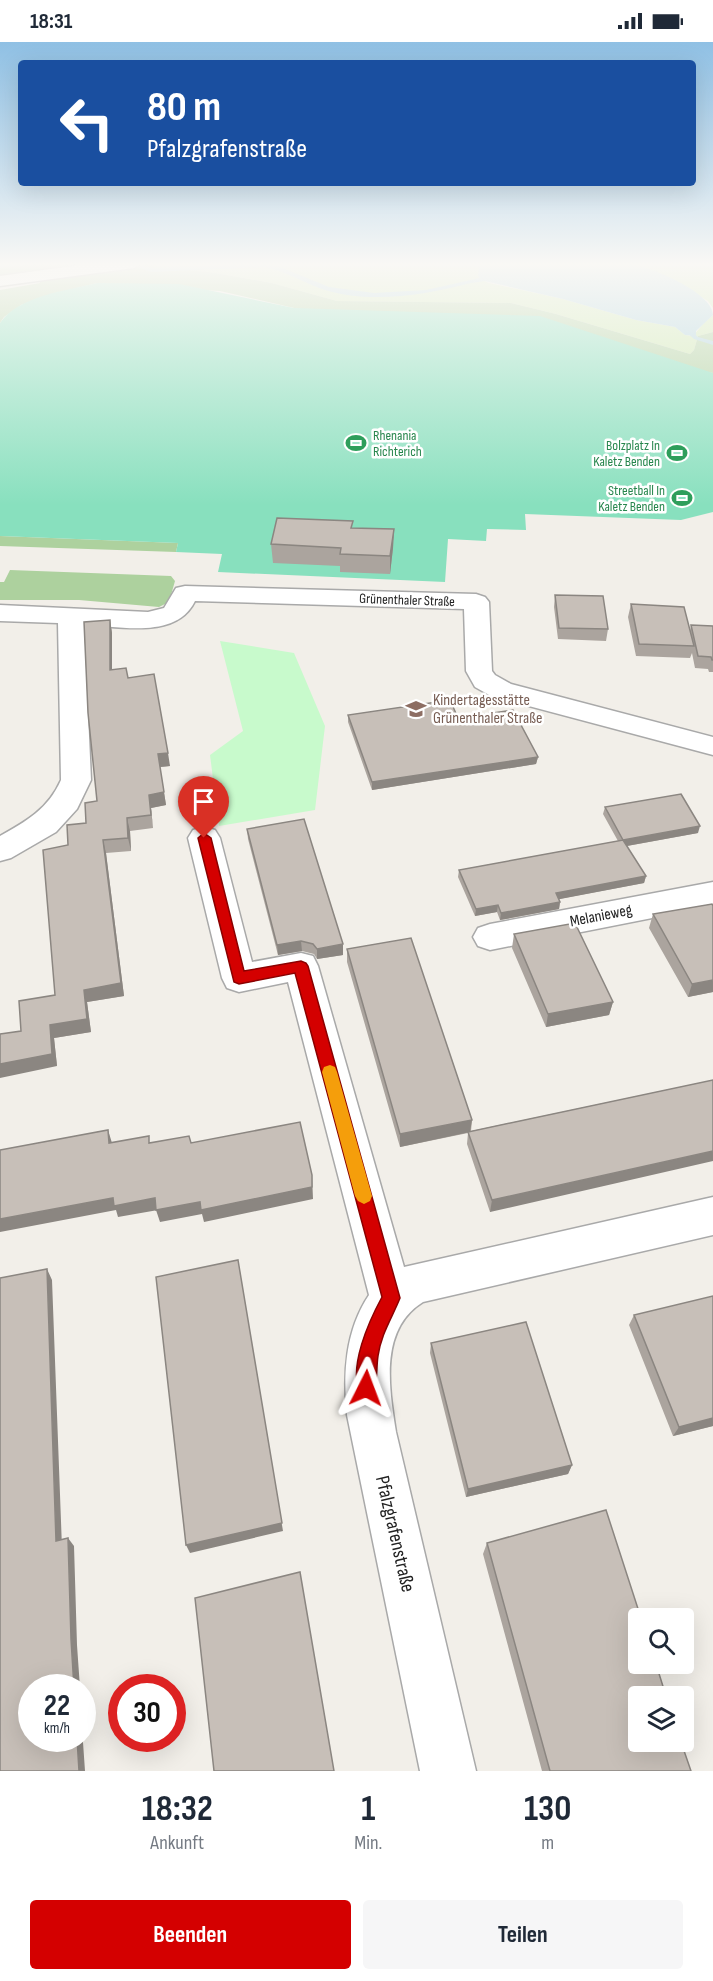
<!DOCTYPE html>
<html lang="de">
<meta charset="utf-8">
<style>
body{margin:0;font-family:"Sofia Sans Condensed",sans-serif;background:#f6f6f7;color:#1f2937;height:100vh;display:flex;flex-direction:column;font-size:22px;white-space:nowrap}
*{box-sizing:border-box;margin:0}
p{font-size:20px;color:#747a83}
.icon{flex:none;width:33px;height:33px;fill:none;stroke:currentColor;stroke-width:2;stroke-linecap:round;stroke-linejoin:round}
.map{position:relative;height:1729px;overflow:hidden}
.details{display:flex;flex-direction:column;background:#fff;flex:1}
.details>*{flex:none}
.top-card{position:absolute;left:18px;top:18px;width:678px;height:126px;border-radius:6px;box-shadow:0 6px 24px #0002;background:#1a4fa0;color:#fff;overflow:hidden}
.tools{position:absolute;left:628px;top:1566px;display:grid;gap:12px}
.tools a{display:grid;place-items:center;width:66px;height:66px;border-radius:6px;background:#fff;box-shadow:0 6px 24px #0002;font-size:30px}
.speed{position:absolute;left:18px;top:1632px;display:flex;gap:12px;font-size:30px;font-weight:700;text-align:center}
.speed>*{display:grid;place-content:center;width:78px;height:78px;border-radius:50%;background:#fff;box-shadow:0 6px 24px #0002;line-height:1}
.speed small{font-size:15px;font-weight:400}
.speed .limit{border:9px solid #d22;background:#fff;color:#111}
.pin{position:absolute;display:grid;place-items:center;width:51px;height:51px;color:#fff;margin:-62px -26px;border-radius:50% 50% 50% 0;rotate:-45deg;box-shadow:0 0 6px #0007}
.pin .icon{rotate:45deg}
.me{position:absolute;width:66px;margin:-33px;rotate:3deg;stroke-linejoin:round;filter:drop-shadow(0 0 4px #0008)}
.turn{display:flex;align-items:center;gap:21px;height:126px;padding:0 30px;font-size:27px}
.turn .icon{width:78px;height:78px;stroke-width:2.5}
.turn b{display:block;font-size:42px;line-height:51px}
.eta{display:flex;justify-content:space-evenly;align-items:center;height:102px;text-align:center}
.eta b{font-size:36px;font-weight:700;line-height:42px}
.primary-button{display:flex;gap:12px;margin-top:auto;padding:12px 30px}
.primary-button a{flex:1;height:69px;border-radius:6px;background:#d40000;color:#fff;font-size:24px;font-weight:700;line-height:69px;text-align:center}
.primary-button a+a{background:#f6f6f7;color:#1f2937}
.status{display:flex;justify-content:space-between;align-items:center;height:42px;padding:0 30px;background:#fff;direction:ltr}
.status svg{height:16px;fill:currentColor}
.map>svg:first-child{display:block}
</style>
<div class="status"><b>18:31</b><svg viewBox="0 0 49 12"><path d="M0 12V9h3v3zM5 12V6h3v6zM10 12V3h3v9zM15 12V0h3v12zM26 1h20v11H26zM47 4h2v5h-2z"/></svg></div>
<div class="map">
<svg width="713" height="1729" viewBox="0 0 713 1729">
<rect width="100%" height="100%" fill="#f2efe9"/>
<!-- grass -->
<path fill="#cdebb0" d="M 153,221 L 486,221 L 480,224 L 482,238 L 489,241 L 563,257 L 636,278 L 675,285 L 685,293 L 693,294 L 703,282 L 713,273 L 713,290 L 698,294 L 694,308 L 690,312 L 556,272 L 511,261 L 337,259 L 272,241 L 216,231 L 182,227 L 154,228 Z
M 628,221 L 713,221 L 713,266 L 708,259 L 658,231 Z"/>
<!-- forest -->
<path fill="#add19e" d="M 0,221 L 153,221 L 155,228 L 181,227 L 216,231 L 272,241 L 337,259 L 511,261 L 556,272 L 690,312 L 694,308 L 698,294 L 713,290 L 713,331 L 294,266 L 220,249 L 97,241 L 45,254 L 21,263 L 4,275 L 0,281 L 0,248 L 40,241 L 37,234 L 0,239 Z
M 0,494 L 178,501 L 176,510 L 0,504 Z
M 10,528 L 171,534 L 175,539 L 169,560 L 159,565 L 79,558 L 0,558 L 0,540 L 4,540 Z"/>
<!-- park -->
<path fill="#c8facc" d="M 220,599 L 294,611 L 325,684 L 315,768 L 219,784 L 210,713 L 243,689 Z"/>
<!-- pitch -->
<path fill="#88e0be" d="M 97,241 L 179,242 L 294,266 L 540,274 L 713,331 L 713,470 L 681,478 L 525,472 L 526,488 L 487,487 L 486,499 L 448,497 L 445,540 L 218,530 L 222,512 L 176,510 L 178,501 L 0,494 L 0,281 C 20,253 66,249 97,241 Z"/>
<!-- water -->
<path fill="#aad3df" d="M 486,221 C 517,221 548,221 579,221 C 595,221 611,220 626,221 C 647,223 713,250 713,273 L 696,289 L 696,294 L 685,293 L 675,285 L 636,278 L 563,257 L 480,238 L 478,233 L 480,224 Z"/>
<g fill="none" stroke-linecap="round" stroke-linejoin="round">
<!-- stream -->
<path fill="#aad3df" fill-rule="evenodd" d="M 15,221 L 41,221 L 0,226 L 0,222 Z
M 127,221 L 135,221 L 151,226 L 264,221 L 285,227 L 329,245 L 374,251 L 426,248 L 484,235 L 491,234 L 494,236 C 487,239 479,240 471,241 C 424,253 372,262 325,248 C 304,241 286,229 264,225 L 151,230 Z
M 681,283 L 685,283 L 698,295 L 713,299 L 713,303 L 694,297 L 681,285 Z"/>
<!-- street casing -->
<g stroke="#a9a9a9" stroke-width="3">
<path id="street" d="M 95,221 L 142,221 L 134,226 L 0,244 L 0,234 Z
M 185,544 L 476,552 L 485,555 L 489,560 L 492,629 L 495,633 L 511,642 L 713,695 L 713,713 L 491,654 L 475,645 L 466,629 L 464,567 L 195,559 C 176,598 120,584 84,583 L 91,738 L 77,767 L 56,790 L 11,816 L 0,819 L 0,794 C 27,779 48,767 61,738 L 58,581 L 0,579 L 0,563 L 148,570 L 164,566 L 176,546 Z
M 204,785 L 215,788 L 220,796 L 252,920 L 301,911 L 313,914 L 318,924 L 404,1225 L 713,1155 L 713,1193 L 423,1260 C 379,1287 389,1346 396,1390 L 476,1729 L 420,1729 L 347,1373 C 343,1332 345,1289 369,1253 L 288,940 L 239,950 L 227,946 L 222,936 L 188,796 L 193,788 Z
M 713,840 L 713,864 L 490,908 L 478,904 L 473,895 L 478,886 L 490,882 Z"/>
</g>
<!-- street -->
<use href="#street" fill="#fff" fill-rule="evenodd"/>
</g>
<!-- wall -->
<path fill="#aba49e" d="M 353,486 L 394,487 L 393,506 L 390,532 L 340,530 L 340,524 L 273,521 L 271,502 Z
M 555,553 L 608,587 L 606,599 L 558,597 L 554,565 Z
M 631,562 L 690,589 L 691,583 L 713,584 L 713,630 L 709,630 L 708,627 L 695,626 L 692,611 L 690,616 L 636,614 L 628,575 Z
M 110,578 L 112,591 L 112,628 L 128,636 L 170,724 L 160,725 L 166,763 L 151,766 L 153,786 L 130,789 L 131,809 L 106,811 L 124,954 L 87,960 L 91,990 L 54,996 L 57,1024 L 21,989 L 55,953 L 68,803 L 86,781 L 97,759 Z
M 348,673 L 538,715 L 536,722 L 372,748 L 348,680 Z
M 605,765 L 698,791 L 627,804 L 646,834 L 644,841 L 559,857 L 560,860 L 559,867 L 500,878 L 497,870 L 475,874 L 458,835 L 459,828 L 618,799 L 603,772 Z
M 247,787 L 343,913 L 317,917 L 314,912 L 302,909 L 278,913 L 248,797 Z
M 653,872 L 713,950 L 688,955 L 649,886 Z
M 514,892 L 613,960 L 609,973 L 546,985 L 512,906 Z
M 347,907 L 472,1078 L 471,1089 L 713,1038 L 490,1170 L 467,1102 L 468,1091 L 400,1105 L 347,920 Z
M 634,1273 L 713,1384 L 673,1394 L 629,1283 Z
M 431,1301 L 572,1423 L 568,1432 L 466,1455 L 430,1311 Z
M 487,1501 L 691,1729 L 542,1729 L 483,1512 Z"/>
<!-- shaded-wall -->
<path fill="#8b8681" d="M 394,487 L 393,506 L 390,532 L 390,514 Z
M 110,578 L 112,591 L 112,641 L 110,628 Z
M 168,711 L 170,724 L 160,725 L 166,763 L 151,766 L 153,786 L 149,753 L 158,712 Z
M 538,715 L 536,722 L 372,748 L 372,740 Z
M 127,776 L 130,789 L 131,809 L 128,796 Z
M 700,784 L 698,791 L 621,805 L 623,798 Z
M 103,798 L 106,811 L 124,954 L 87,960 L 91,990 L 54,996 L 57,1024 L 0,1036 L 0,1022 L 84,948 Z
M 646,834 L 644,841 L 555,858 L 556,851 Z
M 560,860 L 559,867 L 500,878 L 501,871 Z
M 498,863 L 497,870 L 475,874 L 476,867 Z
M 301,899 L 302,909 L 278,913 L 277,903 Z
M 343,902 L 343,913 L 317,917 L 317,907 Z
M 713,938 L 713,950 L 688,955 L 692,942 Z
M 613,960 L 609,973 L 546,985 L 548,972 Z
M 472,1078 L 470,1090 L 400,1105 L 400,1092 Z
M 108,1088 L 112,1101 L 109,1101 Z
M 713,1109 L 713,1119 L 490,1170 L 492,1158 Z
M 312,1133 L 313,1157 L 204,1180 L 202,1172 L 160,1180 L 156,1168 Z
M 113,1156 L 155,1156 L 158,1168 L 118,1175 L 116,1168 L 0,1190 L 0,1177 Z
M 238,1218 L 283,1489 L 190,1511 L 186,1503 Z
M 47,1227 L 52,1238 L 62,1506 L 56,1499 Z
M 713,1376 L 713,1384 L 673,1394 L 679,1385 Z
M 572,1423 L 568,1432 L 466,1455 L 468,1447 Z
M 68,1496 L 74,1504 L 77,1603 L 80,1646 L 74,1646 L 71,1597 Z
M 82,1686 L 85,1729 L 79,1729 L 77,1696 L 82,1696 Z"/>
<!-- building -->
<path fill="#c7bfb8" stroke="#8b8681" stroke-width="1.5" d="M 277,476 L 353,479 L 351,486 L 394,487 L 390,514 L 340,512 L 341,506 L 271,502 Z
M 555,553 L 603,554 L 608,587 L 559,586 Z
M 631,562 L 684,565 L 694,604 L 639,602 Z
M 110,578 L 110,628 L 126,626 L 128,636 L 154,632 L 168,711 L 158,712 L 164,750 L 149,753 L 151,773 L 127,776 L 128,796 L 103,798 L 121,941 L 84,948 L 87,977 L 50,983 L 52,1012 L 0,1022 L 0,992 L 21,989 L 19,959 L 55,953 L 43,808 L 68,803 L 67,783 L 86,781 L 85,761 L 97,759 L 88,671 L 84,580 Z
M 691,583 L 713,584 L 713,618 L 712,618 L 711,615 L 698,614 Z
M 450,658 L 458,676 L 513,668 L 538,715 L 372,740 L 348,673 Z
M 681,752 L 700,784 L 623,798 L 605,765 Z
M 304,777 L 343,902 L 317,907 L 313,902 L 301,899 L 277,903 L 247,787 Z
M 623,798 L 646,834 L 556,851 L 560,860 L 501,871 L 498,863 L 476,867 L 459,828 Z
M 712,862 L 713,864 L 713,938 L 692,942 L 653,872 Z
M 575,881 L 613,960 L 548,972 L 514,892 Z
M 411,896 L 472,1078 L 400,1092 L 347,907 Z
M 713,1038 L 713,1109 L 492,1158 L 468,1090 Z
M 300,1080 L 312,1133 L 312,1145 L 201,1168 L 200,1160 L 156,1168 L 155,1156 L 114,1164 L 113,1156 L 0,1177 L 0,1108 L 108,1088 L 109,1101 L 149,1094 L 149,1101 L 189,1094 L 191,1101 Z
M 238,1218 L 282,1481 L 186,1503 L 156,1235 Z
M 47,1227 L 56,1499 L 68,1496 L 71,1597 L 74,1646 L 32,1646 L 32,1696 L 77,1696 L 79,1729 L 0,1729 L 0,1236 Z
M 713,1254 L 713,1376 L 679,1385 L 634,1273 Z
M 526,1280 L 572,1423 L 468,1447 L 431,1301 Z
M 606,1468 L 641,1576 L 639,1576 L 639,1622 L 656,1622 L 666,1654 L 639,1654 L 639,1700 L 681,1700 L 691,1729 L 550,1729 L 487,1501 Z
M 300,1530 L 334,1729 L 214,1729 L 195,1556 Z"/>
<!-- sky -->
<linearGradient id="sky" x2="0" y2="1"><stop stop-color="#8fc0e4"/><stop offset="0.48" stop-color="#f9f8f5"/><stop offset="1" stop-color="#f9f8f5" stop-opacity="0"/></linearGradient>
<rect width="713" height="463" fill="url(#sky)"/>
<!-- route -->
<path fill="#d40000" stroke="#8a0000" stroke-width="1.5" d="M 204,791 L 211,796 L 244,929 L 301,919 L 306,921 L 308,924 L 400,1256 C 392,1276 381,1292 378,1314 C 376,1327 378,1340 373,1352 L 366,1355 L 360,1352 C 348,1325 369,1279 382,1255 L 295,931 L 239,942 L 234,940 L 198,796 Z"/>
<!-- slow -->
<path fill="#f59e0b" d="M 330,1023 L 335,1025 L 337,1030 L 372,1154 L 370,1159 L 364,1162 L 358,1159 L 355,1154 L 322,1030 L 324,1025 Z"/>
<!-- icons -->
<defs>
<g id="stadium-bare" transform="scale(1.62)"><path d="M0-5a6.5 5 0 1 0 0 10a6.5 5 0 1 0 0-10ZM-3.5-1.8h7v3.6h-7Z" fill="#2e9e5b" stroke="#fff" stroke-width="2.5" paint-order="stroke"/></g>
<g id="school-bare" transform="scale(1.62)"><path d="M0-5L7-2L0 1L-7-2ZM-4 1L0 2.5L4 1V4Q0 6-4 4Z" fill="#8d6e63" stroke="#fff" stroke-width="2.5" paint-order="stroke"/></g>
</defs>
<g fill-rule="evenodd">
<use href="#stadium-bare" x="356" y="401"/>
<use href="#stadium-bare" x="677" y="411"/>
<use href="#stadium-bare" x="682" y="456"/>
<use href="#school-bare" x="416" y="667"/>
</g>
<g text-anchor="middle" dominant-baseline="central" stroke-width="5" stroke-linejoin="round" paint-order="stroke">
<!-- far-leisure labels -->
<g font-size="14" fill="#27864d" stroke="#fff" text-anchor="end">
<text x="373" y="393" text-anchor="start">Rhenania<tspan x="373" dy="16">Richterich</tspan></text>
<text x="660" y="403">Bolzplatz In<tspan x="660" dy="16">Kaletz Benden</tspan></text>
<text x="665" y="448">Streetball In<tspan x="665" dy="16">Kaletz Benden</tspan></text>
</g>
<!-- far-street labels -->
<g font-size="14" fill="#222" stroke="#fff">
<text transform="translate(407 558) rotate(2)">Grünenthaler Straße</text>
</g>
<!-- education labels -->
<g font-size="16" fill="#785e54" stroke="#fff" text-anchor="start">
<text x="433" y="658">Kindertagesstätte<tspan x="433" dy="18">Grünenthaler Straße</tspan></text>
</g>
<!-- street labels -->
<g font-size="16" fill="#222" stroke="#fff">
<text transform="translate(601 874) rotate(-11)">Melanieweg</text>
</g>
<!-- near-street labels -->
<g font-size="20" fill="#222" stroke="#fff">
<text transform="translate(395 1492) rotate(77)">Pfalzgrafenstraße</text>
</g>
</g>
</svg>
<div class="tools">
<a><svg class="icon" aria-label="search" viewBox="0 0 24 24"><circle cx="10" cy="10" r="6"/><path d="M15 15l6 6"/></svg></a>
<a><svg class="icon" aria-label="layers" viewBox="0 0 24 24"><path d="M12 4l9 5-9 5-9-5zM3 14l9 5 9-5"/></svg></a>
</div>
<div class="speed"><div>22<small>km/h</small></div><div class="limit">30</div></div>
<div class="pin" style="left:204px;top:796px;background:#d93025"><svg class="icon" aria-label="arrive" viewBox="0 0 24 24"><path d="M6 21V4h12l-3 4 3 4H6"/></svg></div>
<svg class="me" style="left:366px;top:1346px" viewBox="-20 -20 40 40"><path d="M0-17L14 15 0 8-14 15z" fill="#d40000" stroke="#fff" stroke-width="4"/></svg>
<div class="top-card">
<div class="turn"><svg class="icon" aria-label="left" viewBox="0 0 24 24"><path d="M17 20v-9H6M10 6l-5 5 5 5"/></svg><div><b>80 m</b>Pfalzgrafenstraße</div></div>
</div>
</div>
<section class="details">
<div class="eta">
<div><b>18:32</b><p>Ankunft</p></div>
<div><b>1</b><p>Min.</p></div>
<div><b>130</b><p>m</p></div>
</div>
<div class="primary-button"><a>Beenden</a><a>Teilen</a></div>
</section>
